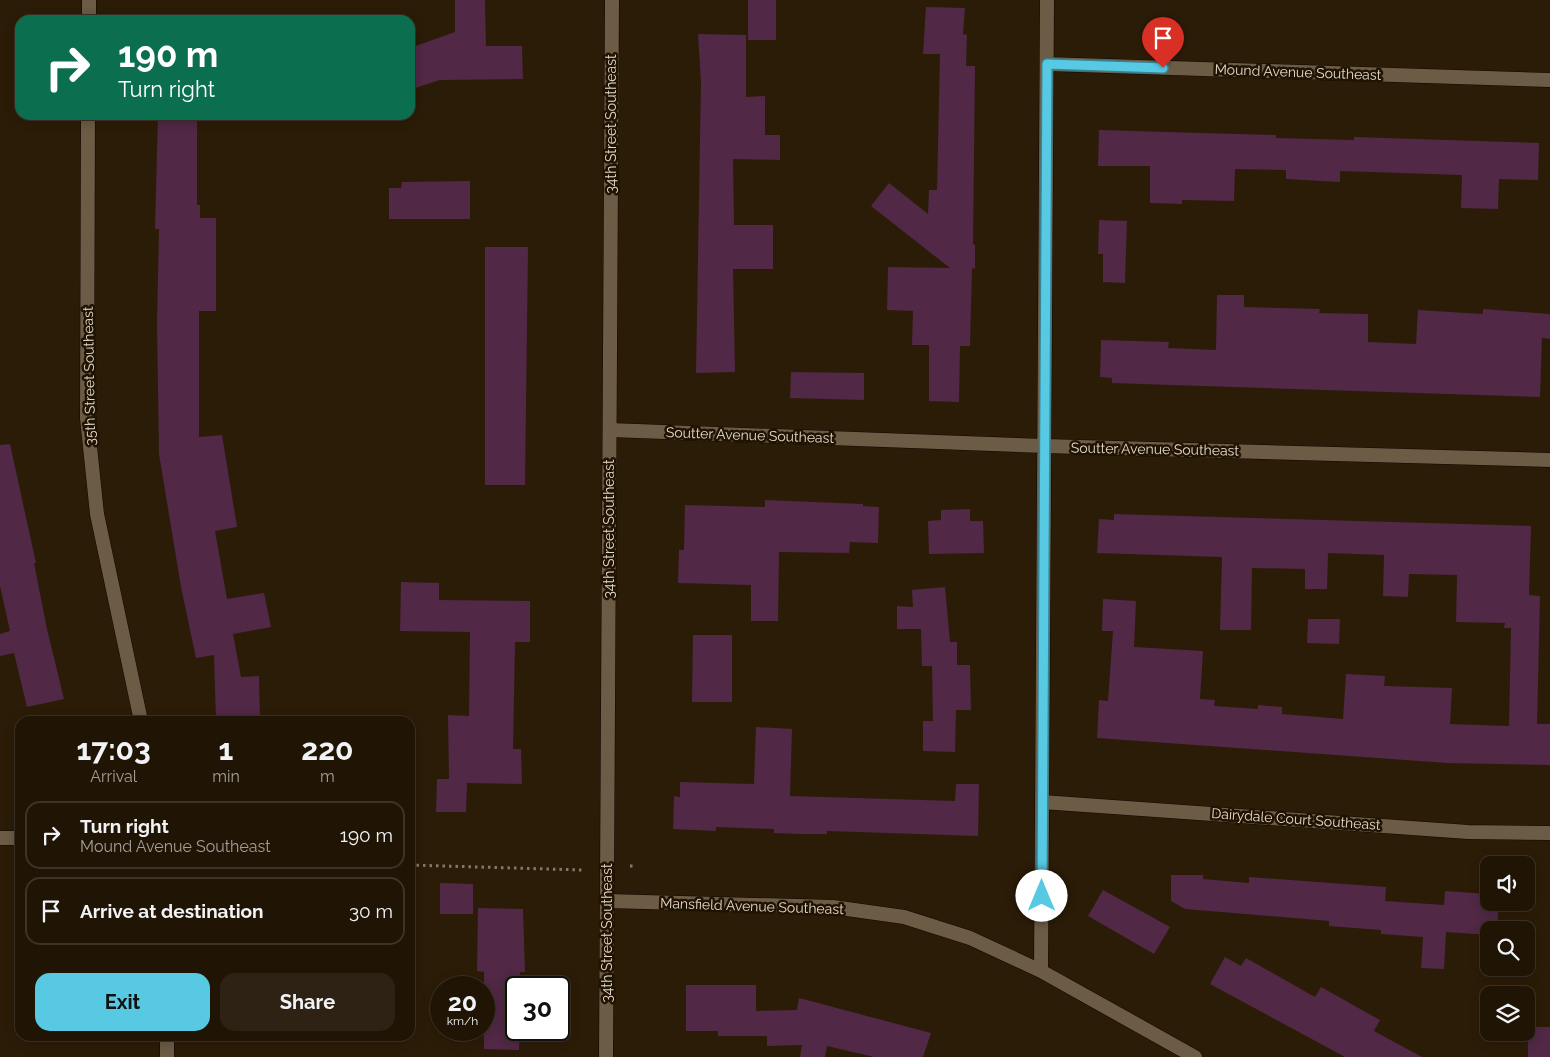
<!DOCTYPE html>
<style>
body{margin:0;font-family:Raleway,sans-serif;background:#2d2213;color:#f1f3f6;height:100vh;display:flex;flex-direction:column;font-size:19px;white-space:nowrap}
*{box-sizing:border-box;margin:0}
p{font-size:16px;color:#a29f9a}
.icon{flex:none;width:28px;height:28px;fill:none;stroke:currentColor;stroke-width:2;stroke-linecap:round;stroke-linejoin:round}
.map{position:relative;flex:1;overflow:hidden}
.drawer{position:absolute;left:15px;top:716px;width:400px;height:325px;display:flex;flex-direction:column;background:#201505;border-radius:15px;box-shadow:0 2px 12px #0003,0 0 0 1px #3d3427}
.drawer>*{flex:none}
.guide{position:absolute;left:15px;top:15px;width:400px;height:105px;border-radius:15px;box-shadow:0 2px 12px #0003,0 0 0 1px #3d3427;background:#0b6e4f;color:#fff;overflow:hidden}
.buttons{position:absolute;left:1480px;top:856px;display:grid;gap:10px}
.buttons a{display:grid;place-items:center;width:55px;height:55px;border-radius:10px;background:#201505;box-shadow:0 2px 12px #0003,0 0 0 1px #3d3427;font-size:25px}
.speed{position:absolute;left:430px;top:976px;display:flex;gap:10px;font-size:25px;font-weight:700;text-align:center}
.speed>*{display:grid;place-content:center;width:65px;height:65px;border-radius:50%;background:#201505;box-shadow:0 2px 12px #0003,0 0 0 1px #3d3427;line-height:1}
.speed small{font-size:12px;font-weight:400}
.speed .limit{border:2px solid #111;border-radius:8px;background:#fff;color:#111}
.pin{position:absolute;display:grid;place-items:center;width:42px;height:42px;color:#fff;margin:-51px -21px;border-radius:50% 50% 50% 0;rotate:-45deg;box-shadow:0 0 5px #0007}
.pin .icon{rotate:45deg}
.me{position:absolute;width:55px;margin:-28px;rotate:0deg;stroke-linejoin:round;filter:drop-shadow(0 0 4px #0008)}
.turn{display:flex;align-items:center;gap:18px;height:105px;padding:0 20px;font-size:22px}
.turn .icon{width:65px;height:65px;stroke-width:2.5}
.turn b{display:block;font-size:35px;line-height:42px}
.eta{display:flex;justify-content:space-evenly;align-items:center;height:85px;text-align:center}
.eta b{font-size:30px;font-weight:700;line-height:35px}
.primary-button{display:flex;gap:10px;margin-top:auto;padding:10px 20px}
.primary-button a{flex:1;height:58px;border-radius:15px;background:#57c9e2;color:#111;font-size:20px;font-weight:700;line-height:58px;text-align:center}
.primary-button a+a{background:#2d2213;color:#f1f3f6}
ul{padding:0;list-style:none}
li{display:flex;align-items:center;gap:15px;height:68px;margin:0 10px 8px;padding:0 10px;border:2px solid #3d3427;border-radius:15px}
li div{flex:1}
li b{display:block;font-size:19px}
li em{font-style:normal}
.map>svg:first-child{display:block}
</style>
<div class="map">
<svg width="1550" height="1057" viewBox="0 0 1550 1057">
<rect width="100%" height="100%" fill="#2b1c07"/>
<!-- building -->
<path fill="#512845" d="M 455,0 L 485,0 L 486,46 L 522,46 L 523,79 L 440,80 L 415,88 L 410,74 L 410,48 L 455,32 Z
M 748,0 L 776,0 L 776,40 L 748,40 Z
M 926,7 L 965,8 L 963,34 L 967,35 L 966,66 L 975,66 L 973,244 L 975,245 L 975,269 L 972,268 L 970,346 L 960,346 L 959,402 L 929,401 L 929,345 L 912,345 L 913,311 L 887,310 L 888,267 L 950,268 L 871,206 L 889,183 L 928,214 L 929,190 L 937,190 L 940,54 L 923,54 Z
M 698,34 L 746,35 L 746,97 L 765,96 L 765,135 L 780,135 L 780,160 L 733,159 L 734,225 L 773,225 L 773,269 L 733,269 L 735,372 L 696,373 L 701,82 Z
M 158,115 L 197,115 L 197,205 L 200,205 L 200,218 L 216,218 L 216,311 L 199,311 L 199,437 L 222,435 L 237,527 L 215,531 L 227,599 L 264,593 L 271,627 L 233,634 L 241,677 L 259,676 L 260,721 L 216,721 L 214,655 L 196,658 L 181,587 L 159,454 L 157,324 L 159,229 L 155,229 Z
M 1099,130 L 1276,135 L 1276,138 L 1354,140 L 1354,137 L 1539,143 L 1538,180 L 1499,179 L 1498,209 L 1461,208 L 1462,175 L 1340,171 L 1340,182 L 1286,179 L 1286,170 L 1235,169 L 1234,201 L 1182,200 L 1182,204 L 1150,203 L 1150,166 L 1098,166 Z
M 470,181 L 470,219 L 389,219 L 389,188 L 401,188 L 402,182 Z
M 1099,220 L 1127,221 L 1125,283 L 1103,282 L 1103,254 L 1098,254 Z
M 485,247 L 528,247 L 525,485 L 485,485 Z
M 1217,295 L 1244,295 L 1244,307 L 1320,309 L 1319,313 L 1368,314 L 1368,342 L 1416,344 L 1418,310 L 1483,314 L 1483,309 L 1550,314 L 1550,339 L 1542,338 L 1540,397 L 1112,383 L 1112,378 L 1100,377 L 1101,340 L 1169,342 L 1168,348 L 1216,350 Z
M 791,372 L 864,373 L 864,400 L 790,398 Z
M 10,444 L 36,563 L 34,563 L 47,629 L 64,699 L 27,707 L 14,653 L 0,656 L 0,634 L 10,631 L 0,586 L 0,445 Z
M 765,500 L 863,504 L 863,506 L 879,507 L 878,543 L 850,542 L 849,553 L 779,552 L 778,621 L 751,621 L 751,585 L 678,583 L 679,550 L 684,550 L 685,505 L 765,507 Z
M 970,509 L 970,521 L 983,521 L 984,553 L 929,554 L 928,521 L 941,520 L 941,510 Z
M 1114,514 L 1531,526 L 1529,595 L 1540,596 L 1537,724 L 1550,724 L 1550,765 L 1447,763 L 1097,738 L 1099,700 L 1108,701 L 1113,631 L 1102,631 L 1103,599 L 1136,601 L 1134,647 L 1203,651 L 1200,699 L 1215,700 L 1214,706 L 1258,709 L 1258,705 L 1282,707 L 1282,714 L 1343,719 L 1346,674 L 1385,676 L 1384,686 L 1452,688 L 1450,724 L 1509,726 L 1511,628 L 1504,628 L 1505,623 L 1456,622 L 1457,575 L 1409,574 L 1408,597 L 1383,596 L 1384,555 L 1328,553 L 1327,589 L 1305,589 L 1305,569 L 1252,568 L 1251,630 L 1220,630 L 1222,557 L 1097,553 L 1099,519 L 1114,520 Z
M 401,582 L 439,583 L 439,600 L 530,601 L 530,642 L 515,642 L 513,749 L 521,749 L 522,784 L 467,783 L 466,812 L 436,812 L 437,779 L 449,779 L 448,715 L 469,716 L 470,632 L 400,631 Z
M 945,587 L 950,642 L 957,642 L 957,665 L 970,665 L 971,710 L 956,710 L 955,752 L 923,751 L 923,721 L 933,721 L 932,666 L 922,666 L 921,629 L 897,629 L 897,606 L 913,607 L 912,590 Z
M 1308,619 L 1340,619 L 1339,644 L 1307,643 Z
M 693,635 L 732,635 L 732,702 L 692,702 Z
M 756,727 L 792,729 L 790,796 L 955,801 L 956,784 L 979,784 L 978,836 L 827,831 L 827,834 L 801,834 L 774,833 L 774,829 L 716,827 L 716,831 L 673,829 L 674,796 L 680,797 L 680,782 L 754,784 Z
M 1171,875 L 1203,875 L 1203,879 L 1249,883 L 1249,877 L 1386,887 L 1385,901 L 1444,905 L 1445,891 L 1489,894 L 1489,902 L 1499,902 L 1497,930 L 1489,930 L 1489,935 L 1446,932 L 1444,969 L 1421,968 L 1423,937 L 1381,934 L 1381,930 L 1329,926 L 1329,921 L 1185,909 L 1171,901 Z
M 440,883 L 473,884 L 473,914 L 440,914 Z
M 1103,890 L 1170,927 L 1154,954 L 1088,916 Z
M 478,908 L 523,909 L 525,972 L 520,972 L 520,988 L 516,988 L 516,1030 L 520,1030 L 519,1050 L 484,1049 L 484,972 L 477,971 Z
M 1225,957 L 1241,966 L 1246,958 L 1315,997 L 1321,987 L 1380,1020 L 1374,1031 L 1422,1057 L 1345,1057 L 1210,984 Z
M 686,985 L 756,985 L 756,1011 L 797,1010 L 799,998 L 931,1033 L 923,1057 L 874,1057 L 827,1046 L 825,1057 L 800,1057 L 802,1045 L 767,1046 L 767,1036 L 718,1036 L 718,1031 L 686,1031 Z
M 1528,1027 L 1550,1027 L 1550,1057 L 1528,1057 Z"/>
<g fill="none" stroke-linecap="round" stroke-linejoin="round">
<!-- minor casing -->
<g stroke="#130600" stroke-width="15">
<path id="minor" d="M 89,20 L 89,0
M 1047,64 L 1550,80
M 88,115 L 87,418 L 97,514 L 141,721
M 610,430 L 1044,446 L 1550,460
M 1042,802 L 1468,832 L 1550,833
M 0,838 L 20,838
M 607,901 L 833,907 L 904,917 L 970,938 L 1041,971 L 1195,1057
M 1041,971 L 1047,0
M 167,1057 L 167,1036"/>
</g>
<!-- tertiary casing -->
<g stroke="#130600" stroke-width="15">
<path id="tertiary" d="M 606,1057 L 612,0"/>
</g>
<!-- path -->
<path stroke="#857868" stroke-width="3" stroke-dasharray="2.5 4" stroke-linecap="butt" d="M 410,865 L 583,870
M 630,866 L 635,866"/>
<!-- minor -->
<use href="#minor" stroke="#6c5b45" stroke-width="14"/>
<!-- tertiary -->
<use href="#tertiary" stroke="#6c5b45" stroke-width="14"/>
</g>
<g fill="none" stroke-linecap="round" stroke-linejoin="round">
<!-- route casing -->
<g stroke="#398393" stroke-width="12">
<path id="route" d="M 1042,896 L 1047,64 L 1163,68"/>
</g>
<!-- route -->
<use href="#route" stroke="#57c9e2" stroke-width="9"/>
</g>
<g text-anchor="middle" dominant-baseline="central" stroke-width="5" stroke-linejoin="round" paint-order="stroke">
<!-- street labels -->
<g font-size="14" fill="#e2d8cc" stroke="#211301">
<text transform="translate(1298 72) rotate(2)">Mound Avenue Southeast</text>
<text transform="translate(611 124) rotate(-90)">34th Street Southeast</text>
<text transform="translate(89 376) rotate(-91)">35th Street Southeast</text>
<text transform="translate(750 435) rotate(2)">Soutter Avenue Southeast</text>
<text transform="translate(1155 449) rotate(1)">Soutter Avenue Southeast</text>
<text transform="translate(609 529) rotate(-90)">34th Street Southeast</text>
<text transform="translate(1296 819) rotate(4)">Dairydale Court Southeast</text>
<text transform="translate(752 906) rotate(2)">Mansfield Avenue Southeast</text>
<text transform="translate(607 933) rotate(-90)">34th Street Southeast</text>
</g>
</g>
</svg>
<div class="buttons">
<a><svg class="icon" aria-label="sound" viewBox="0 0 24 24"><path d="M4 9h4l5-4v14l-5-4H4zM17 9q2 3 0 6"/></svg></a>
<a><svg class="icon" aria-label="search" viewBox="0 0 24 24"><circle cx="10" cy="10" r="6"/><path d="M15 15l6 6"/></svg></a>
<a><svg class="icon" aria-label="layers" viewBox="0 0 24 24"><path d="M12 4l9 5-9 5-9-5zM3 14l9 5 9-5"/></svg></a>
</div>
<div class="speed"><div>20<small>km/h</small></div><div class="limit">30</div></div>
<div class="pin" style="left:1163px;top:68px;background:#d93025"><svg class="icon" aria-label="arrive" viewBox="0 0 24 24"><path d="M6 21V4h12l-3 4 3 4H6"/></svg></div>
<svg class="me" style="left:1042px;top:896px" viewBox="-20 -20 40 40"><circle r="19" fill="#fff"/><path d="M0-13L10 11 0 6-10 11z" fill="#57c9e2"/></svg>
<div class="guide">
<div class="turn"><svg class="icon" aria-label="right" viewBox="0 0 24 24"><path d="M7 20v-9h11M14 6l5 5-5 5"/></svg><div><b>190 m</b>Turn right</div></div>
</div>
<section class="drawer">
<div class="eta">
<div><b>17:03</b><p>Arrival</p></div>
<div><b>1</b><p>min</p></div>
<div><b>220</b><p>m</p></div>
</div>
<ul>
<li><svg class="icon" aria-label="right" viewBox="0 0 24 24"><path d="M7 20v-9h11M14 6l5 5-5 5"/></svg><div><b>Turn right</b><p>Mound Avenue Southeast</p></div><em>190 m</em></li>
<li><svg class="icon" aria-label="arrive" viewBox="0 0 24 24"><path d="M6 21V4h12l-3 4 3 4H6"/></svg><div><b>Arrive at destination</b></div><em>30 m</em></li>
</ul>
<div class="primary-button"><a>Exit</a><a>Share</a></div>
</section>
</div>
